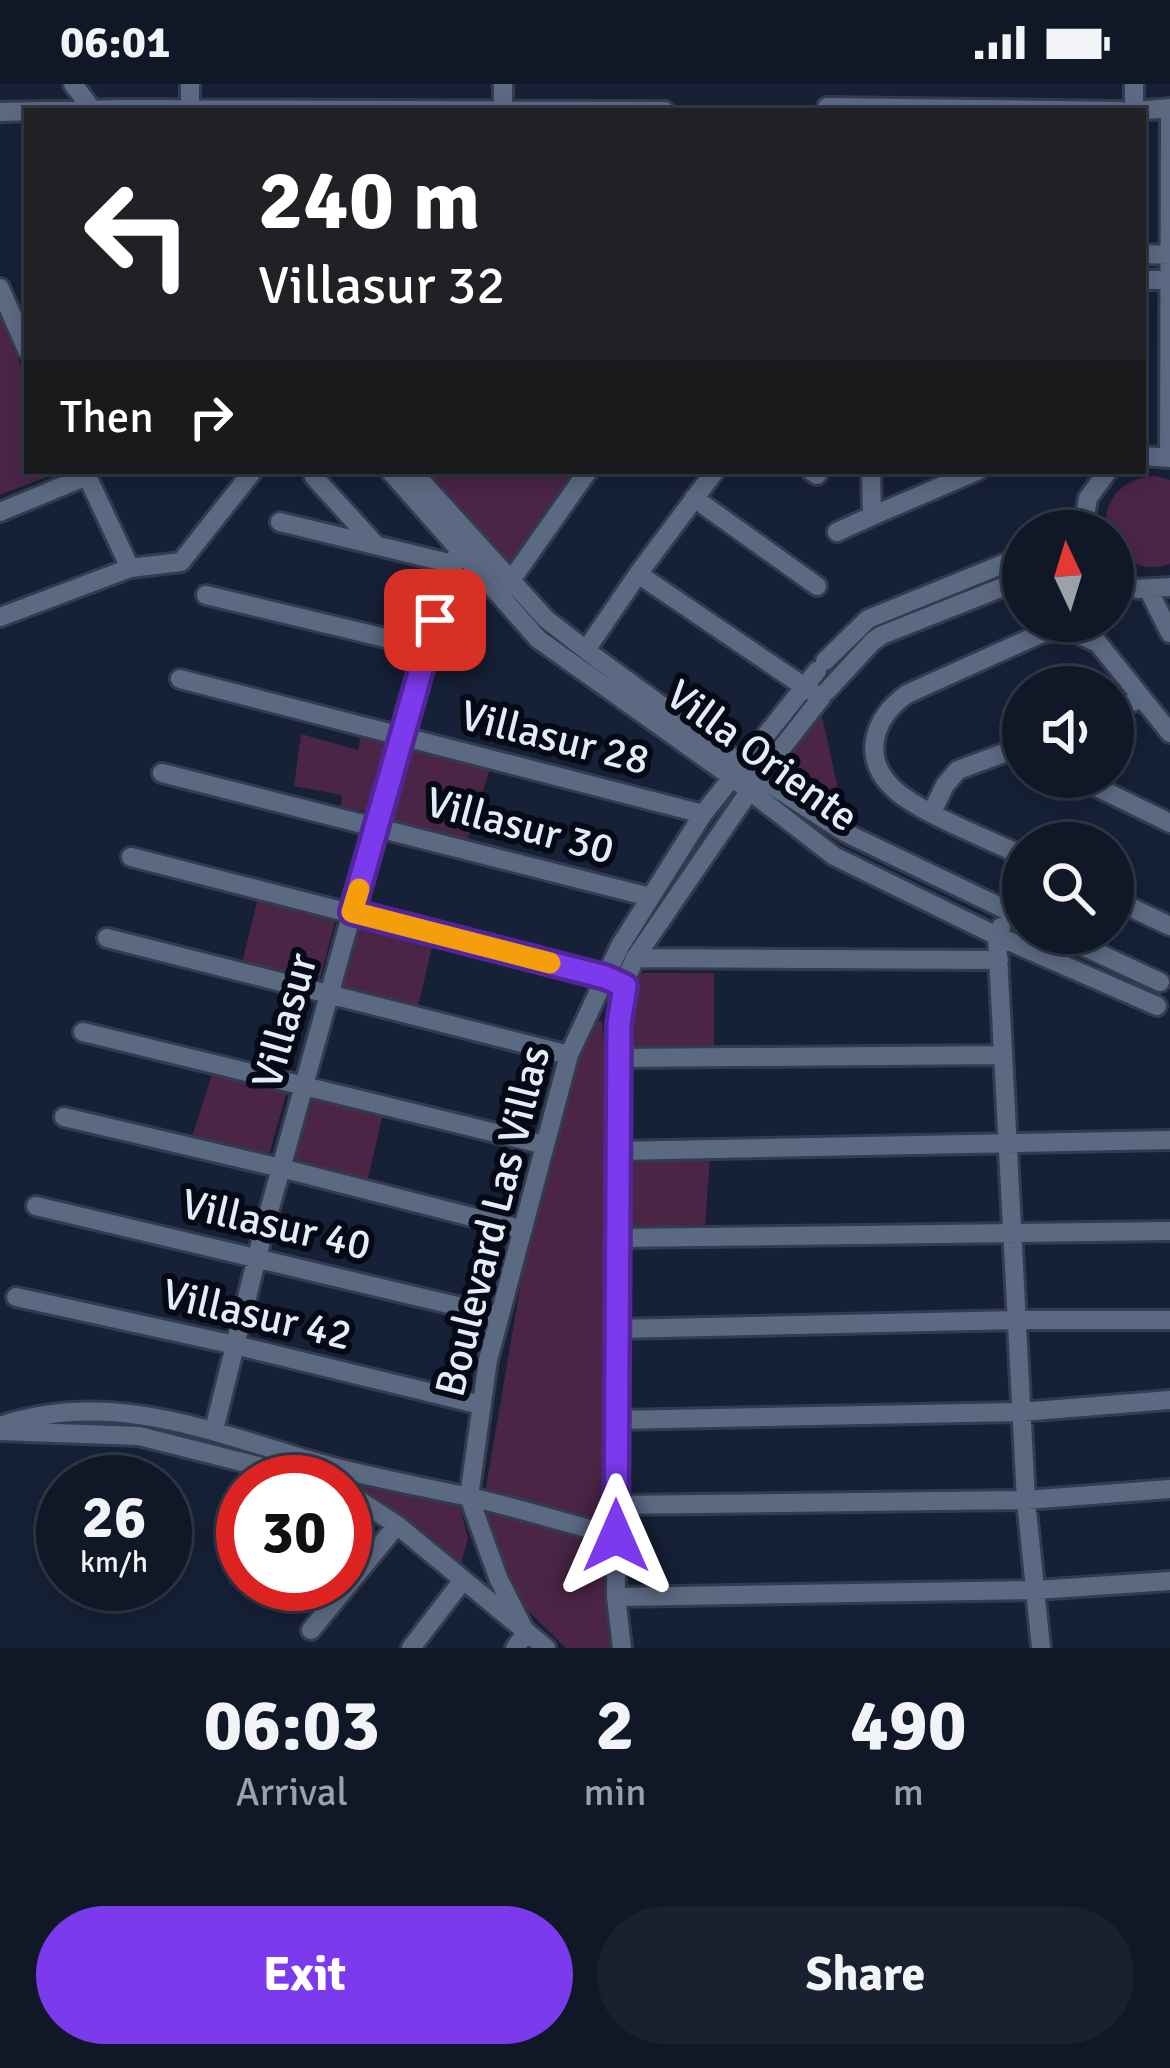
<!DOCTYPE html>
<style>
body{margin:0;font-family:Signika,sans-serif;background:#192130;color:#f1f3f6;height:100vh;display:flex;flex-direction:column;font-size:45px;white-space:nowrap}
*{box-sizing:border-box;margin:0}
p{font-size:39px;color:#9ca0a8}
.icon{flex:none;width:66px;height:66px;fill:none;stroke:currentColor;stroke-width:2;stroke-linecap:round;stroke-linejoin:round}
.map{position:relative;height:1564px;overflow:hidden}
.details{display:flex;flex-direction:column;background:#101828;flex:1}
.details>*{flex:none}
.top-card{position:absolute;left:24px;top:24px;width:1122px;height:366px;border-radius:0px;box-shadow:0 6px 18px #0003,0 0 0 3px #303745;background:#202124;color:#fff;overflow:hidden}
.needle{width:78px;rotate:356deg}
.fabs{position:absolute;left:1002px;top:426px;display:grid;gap:24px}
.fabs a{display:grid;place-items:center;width:132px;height:132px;border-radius:50%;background:#101828;box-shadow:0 6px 18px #0003,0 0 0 3px #303745;font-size:60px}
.speed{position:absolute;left:36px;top:1371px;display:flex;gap:24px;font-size:60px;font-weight:700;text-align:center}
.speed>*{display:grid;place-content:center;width:156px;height:156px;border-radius:50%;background:#101828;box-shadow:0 6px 18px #0003,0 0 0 3px #303745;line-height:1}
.speed small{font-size:30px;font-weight:400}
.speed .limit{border:18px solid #d22;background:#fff;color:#111}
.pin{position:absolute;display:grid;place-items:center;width:102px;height:102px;color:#fff;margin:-51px;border-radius:24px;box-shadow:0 6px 18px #0006}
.me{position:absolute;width:132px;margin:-66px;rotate:0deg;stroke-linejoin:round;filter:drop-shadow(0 0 9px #0008)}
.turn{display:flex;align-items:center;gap:42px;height:252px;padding:0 36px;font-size:54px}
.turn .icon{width:156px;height:156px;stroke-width:2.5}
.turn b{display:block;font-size:84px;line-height:102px}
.then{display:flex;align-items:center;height:114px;padding:0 36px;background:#0003;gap:24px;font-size:45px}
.eta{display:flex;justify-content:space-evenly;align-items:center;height:204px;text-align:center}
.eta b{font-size:72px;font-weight:700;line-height:84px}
.button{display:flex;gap:24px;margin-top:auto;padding:24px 36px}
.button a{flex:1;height:138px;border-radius:72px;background:#7c3aed;color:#fff;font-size:48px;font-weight:700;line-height:138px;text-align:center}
.button a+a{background:#192130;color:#f1f3f6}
.status{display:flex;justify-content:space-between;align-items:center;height:84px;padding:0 60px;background:#101828;direction:ltr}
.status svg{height:33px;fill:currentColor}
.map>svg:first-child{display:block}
</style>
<div class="status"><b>06:01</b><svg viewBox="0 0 49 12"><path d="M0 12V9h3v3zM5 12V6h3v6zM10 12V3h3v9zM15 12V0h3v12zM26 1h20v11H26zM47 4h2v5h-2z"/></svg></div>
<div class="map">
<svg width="1170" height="1564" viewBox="0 0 1170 1564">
<rect width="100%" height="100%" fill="#162036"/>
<!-- green -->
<path fill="#4a2546" d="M 0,231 L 27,296 L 27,387 L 62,387 L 0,411 Z
M 428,387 L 577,387 L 512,481 Z
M 1155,392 L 1170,396 L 1170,480 C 1147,488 1129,481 1113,463 L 1113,447 L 1106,447 C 1103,414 1123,394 1155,392 Z
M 821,628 L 844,732 L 779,688 Z
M 301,650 L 358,666 L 361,650 L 388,656 L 370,728 L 341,723 L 342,711 L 294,702 Z
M 407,660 L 491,682 L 467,757 L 385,734 Z
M 259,810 L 337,830 L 318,902 L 241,883 Z
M 357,833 L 434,854 L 417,927 L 335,905 Z
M 644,889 L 714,889 L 714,967 L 624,962 L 634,894 Z
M 602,937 L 606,979 L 611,1441 L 485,1409 L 526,1169 L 590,938 Z
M 214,984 L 288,1004 L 268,1074 L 192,1053 Z
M 312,1009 L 384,1026 L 367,1098 L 291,1080 Z
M 624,1070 L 710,1072 L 705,1143 L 625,1144 Z
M 360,1392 L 458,1415 L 468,1454 L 460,1484 L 354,1402 Z
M 484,1428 L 609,1455 L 615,1564 L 566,1564 L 522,1521 Z"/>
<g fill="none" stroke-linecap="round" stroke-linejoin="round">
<!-- street casing -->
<g stroke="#343b4e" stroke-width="24">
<path id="street" d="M 73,0 L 93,27
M 190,0 L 190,25
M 1134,0 L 1134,27
M 827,23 L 1121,27
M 503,27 L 503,0
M 1136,27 L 1170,24
M 0,28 L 123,25 L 665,27
M 1143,170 L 1170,171
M 1143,196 L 1170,196
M 0,204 L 27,266
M 1143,372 L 1170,374
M 1169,374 L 1170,32
M 390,387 L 538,555 L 733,694 L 834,772 L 997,852 L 1157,922
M 412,387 L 546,535 L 595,573 L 759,693 L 846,749 L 1023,834
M 811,387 L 817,391
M 871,387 L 872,432 L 977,387
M 87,392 L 130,484
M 314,393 L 375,460
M 694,414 L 817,502
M 0,428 L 87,392 L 85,387
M 280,438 L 453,480
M 1083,447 L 1088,414 L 1108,387
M 837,448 L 872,432
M 1113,495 L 1137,505 L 1170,503
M 504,506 L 588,387
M 1149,507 L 1170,549
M 206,511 L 427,564
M 0,533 L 130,484 L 181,478 L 253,387
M 586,566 L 638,490 L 715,387
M 825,577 L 868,535 L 1023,472
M 180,595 L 703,730
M 827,607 L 873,557 L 882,551 L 1023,495
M 1113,626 L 1140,615
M 162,689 L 650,813
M 1076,693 L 1170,739
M 932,728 L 945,701 L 958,686 L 1023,662
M 1023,772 C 988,755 922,730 895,706 C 860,675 873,634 907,610 L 1040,550 L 1058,546 L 1076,549 L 1098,559 L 1170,649
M 131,773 L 615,897
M 1113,815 L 1170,842
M 1001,843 L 997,852 L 1026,1416 L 1041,1564
M 1055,849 L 1160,898
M 107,854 L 569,971
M 635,874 L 999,876
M 83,948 L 545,1061
M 618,974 L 1003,971
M 64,1033 L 281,1084 L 523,1146
M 617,1067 L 1170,1056
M 36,1122 L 499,1232
M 616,1154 L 1170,1147
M 16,1213 L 235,1261 L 481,1321
M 616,1245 L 1017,1236 L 1170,1236
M 616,1336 L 1021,1328 L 1170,1316
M 0,1342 C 112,1304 214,1349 322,1380 C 372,1394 424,1403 474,1414 C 522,1425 569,1440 616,1452
M 214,1346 L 263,1149 L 401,652 L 459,465
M 0,1347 L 139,1352 L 322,1398
M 345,1407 L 397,1441 L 546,1564
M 616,1421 L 1026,1416 L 1170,1405
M 239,1492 L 243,1487
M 616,1513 L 1036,1506 L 1170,1497
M 311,1546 L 397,1441
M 411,1564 L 463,1496
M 515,1564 L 526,1549 L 499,1496 L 469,1413 L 488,1276 L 569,971 L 620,862 L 703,730 L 817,587
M 622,1564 L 616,1513 C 616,1363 615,1214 617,1064 C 618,1003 608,930 635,874 L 759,693 L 821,614 L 638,490"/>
</g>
<!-- street -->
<use href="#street" stroke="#5b6982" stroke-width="18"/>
</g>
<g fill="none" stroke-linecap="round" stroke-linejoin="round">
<!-- route casing -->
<g stroke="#51269a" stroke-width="30">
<path id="route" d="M 435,536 L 352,828 L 605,893 L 625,902 L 619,940 L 616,1452"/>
</g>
<!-- route -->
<use href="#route" stroke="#7c3aed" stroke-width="21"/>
<!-- slow -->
<path stroke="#f59e0b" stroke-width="21" d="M 359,805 L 352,828 L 550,879"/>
</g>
<g text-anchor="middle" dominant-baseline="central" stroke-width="12" stroke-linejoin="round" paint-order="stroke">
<!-- street labels -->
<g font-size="42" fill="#e4ecfb" stroke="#060a14">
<text transform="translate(555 654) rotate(14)">Villasur 28</text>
<text transform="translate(762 672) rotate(36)">Villa Oriente</text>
<text transform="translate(520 742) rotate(15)">Villasur 30</text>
<text transform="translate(285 937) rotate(-74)">Villasur</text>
<text transform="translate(493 1137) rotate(-76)">Boulevard Las Villas</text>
<text transform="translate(276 1141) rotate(13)">Villasur 40</text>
<text transform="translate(257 1231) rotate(13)">Villasur 42</text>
</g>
</g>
</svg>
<div class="fabs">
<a><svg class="needle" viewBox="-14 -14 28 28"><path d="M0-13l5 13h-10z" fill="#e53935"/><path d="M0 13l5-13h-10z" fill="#9ca0a8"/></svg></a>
<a><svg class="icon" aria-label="sound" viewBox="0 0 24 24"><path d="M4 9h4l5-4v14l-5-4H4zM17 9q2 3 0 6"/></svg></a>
<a><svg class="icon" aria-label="search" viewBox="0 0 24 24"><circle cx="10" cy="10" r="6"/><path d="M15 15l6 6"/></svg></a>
</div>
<div class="speed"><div>26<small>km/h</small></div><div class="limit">30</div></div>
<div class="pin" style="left:435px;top:536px;background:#d93025"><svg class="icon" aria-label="arrive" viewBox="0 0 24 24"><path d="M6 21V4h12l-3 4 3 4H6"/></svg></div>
<svg class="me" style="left:616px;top:1452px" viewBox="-20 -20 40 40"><path d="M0-17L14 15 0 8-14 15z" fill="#7c3aed" stroke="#fff" stroke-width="4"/></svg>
<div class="top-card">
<div class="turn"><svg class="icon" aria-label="left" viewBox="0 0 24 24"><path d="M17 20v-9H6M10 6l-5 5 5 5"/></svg><div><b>240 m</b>Villasur 32</div></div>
<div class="then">Then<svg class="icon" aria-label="right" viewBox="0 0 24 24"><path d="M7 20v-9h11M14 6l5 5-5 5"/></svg></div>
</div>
</div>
<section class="details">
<div class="eta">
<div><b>06:03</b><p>Arrival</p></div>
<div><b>2</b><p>min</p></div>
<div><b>490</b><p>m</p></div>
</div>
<div class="button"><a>Exit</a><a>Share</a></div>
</section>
